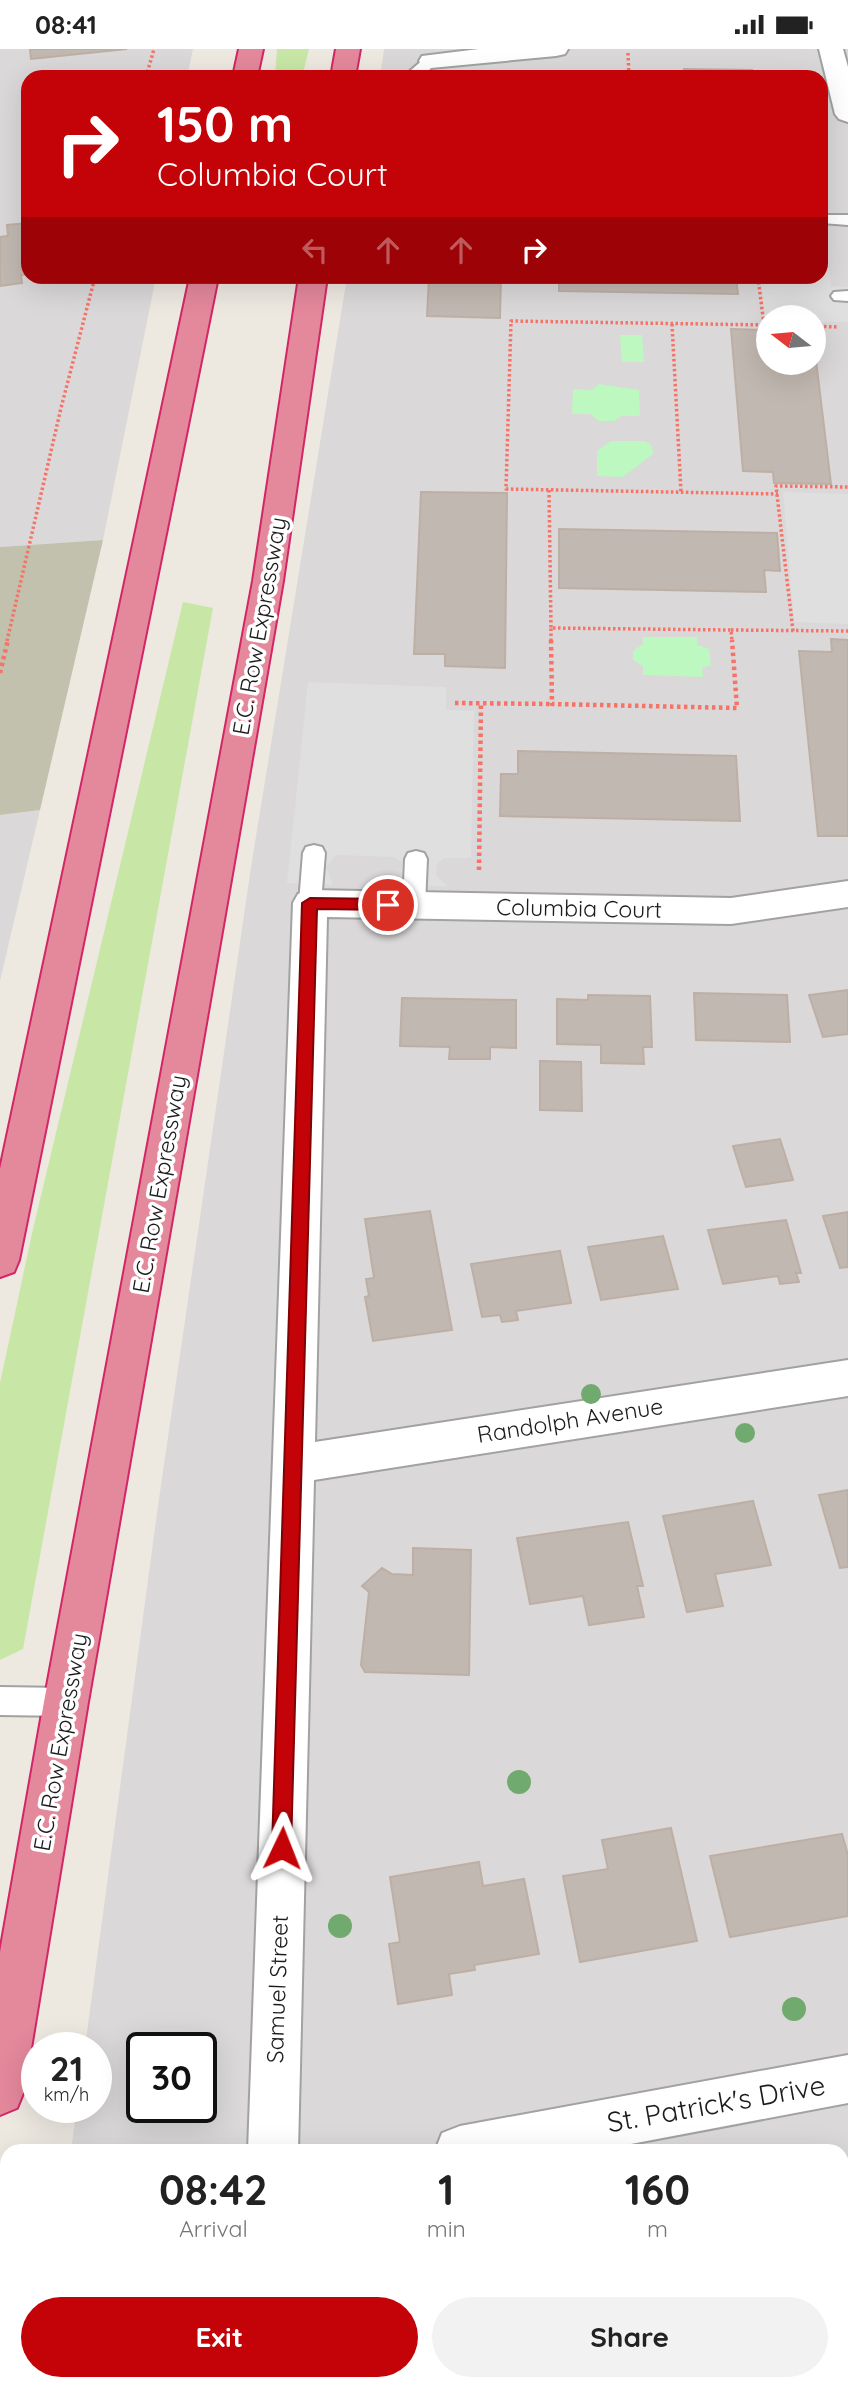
<!DOCTYPE html>
<style>
body{margin:0;font-family:Quicksand,sans-serif;background:#f2f2f2;color:#222;height:100vh;display:flex;flex-direction:column;font-size:26px;white-space:nowrap}
*{box-sizing:border-box;margin:0}
p{font-size:23px;color:#767676}
.icon{flex:none;width:38px;height:38px;fill:none;stroke:currentColor;stroke-width:2;stroke-linecap:round;stroke-linejoin:round}
.map{position:relative;flex:1;overflow:hidden}
.panel{position:absolute;left:0px;top:2095px;width:849px;height:247px;display:flex;flex-direction:column;background:#fff;border-radius:21px 21px 0 0;box-shadow:0 7px 28px #0002}
.panel>*{flex:none}
.banner{position:absolute;left:21px;top:21px;width:807px;height:214px;border-radius:21px;box-shadow:0 7px 28px #0002;background:#c40308;color:#fff;overflow:hidden}
.needle{width:46px;rotate:286deg}
.tools{position:absolute;left:756px;top:256px;display:grid;gap:14px}
.tools a{display:grid;place-items:center;width:70px;height:70px;border-radius:50%;background:#fff;box-shadow:0 7px 28px #0002;font-size:35px}
.speed{position:absolute;left:21px;top:1983px;display:flex;gap:14px;font-size:35px;font-weight:700;text-align:center}
.speed>*{display:grid;place-content:center;width:91px;height:91px;border-radius:50%;background:#fff;box-shadow:0 7px 28px #0002;line-height:1}
.speed small{font-size:18px;font-weight:400}
.speed .limit{border:4px solid #111;border-radius:10px;background:#fff;color:#111}
.pin{position:absolute;display:grid;place-items:center;width:60px;height:60px;color:#fff;margin:-30px;border:4px solid #fff;border-radius:50%;box-shadow:0 2px 7px #0007}
.me{position:absolute;width:77px;margin:-38px;rotate:2deg;stroke-linejoin:round;filter:drop-shadow(0 0 5px #0008)}
.turn{display:flex;align-items:center;gap:24px;height:147px;padding:0 21px;font-size:32px}
.turn .icon{width:91px;height:91px;stroke-width:2.5}
.turn b{display:block;font-size:49px;line-height:60px}
.lanes{display:flex;align-items:center;height:66px;padding:0 21px;background:#0003;justify-content:center;gap:35px;direction:ltr}
.lanes .off{opacity:.35}
.eta{display:flex;justify-content:space-evenly;align-items:center;height:119px;text-align:center}
.eta b{font-size:42px;font-weight:800;line-height:49px}
.primary-button{display:flex;gap:14px;margin-top:auto;padding:14px 21px}
.primary-button a{flex:1;height:80px;border-radius:42px;background:#c40308;color:#fff;font-size:28px;font-weight:800;line-height:80px;text-align:center}
.primary-button a+a{background:#f2f2f2;color:#222}
.status{display:flex;justify-content:space-between;align-items:center;height:49px;padding:0 35px;background:#fff;direction:ltr}
.status svg{height:19px;fill:currentColor}
.map>svg:first-child{display:block}
</style>
<div class="status"><b>08:41</b><svg viewBox="0 0 49 12"><path d="M0 12V9h3v3zM5 12V6h3v6zM10 12V3h3v9zM15 12V0h3v12zM26 1h20v11H26zM47 4h2v5h-2z"/></svg></div>
<div class="map">
<svg width="848" height="2341" viewBox="0 0 848 2341">
<rect width="100%" height="100%" fill="#ede9e1"/>
<!-- residential -->
<path fill="#dad8d8" fill-rule="evenodd" d="M 0,0 L 193,0 L 187,28 L 28,28 L 28,228 L 156,228 L 103,491 L 0,498 Z
M 384,0 L 848,0 L 848,2341 L 39,2341 L 39,2334 L 842,2334 L 842,2102 L 71,2102 L 77,2058 L 96,2058 L 96,1998 L 85,1998 L 158,1457 L 251,818 L 347,228 L 821,228 L 821,28 L 380,28 ZM 768,268 L 814,268 L 814,313 L 768,313 ZM 142,1998 L 201,1998 L 201,2058 L 142,2058 Z
M 40,761 L 0,932 L 0,766 Z"/>
<!-- construction -->
<path fill="#c1c1ad" d="M 103,491 L 40,761 L 0,766 L 0,498 Z"/>
<!-- grass -->
<path fill="#c8e7a6" d="M 277,0 L 309,0 L 302,28 L 275,28 Z
M 183,553 L 213,559 L 23,1600 L 0,1611 L 0,1334 L 33,1180 Z"/>
<!-- park -->
<path fill="#bdf8c0" d="M 620,286 L 642,286 L 644,313 L 622,313 Z
M 599,335 L 639,341 L 640,367 L 622,367 L 614,372 L 599,372 L 590,365 L 572,365 L 573,340 L 592,341 Z
M 611,392 L 645,392 L 652,397 L 653,405 L 623,428 L 597,427 L 597,402 Z
M 643,588 L 697,588 L 697,596 L 709,600 L 711,616 L 702,619 L 703,628 L 643,626 L 643,617 L 633,611 L 633,602 L 643,595 Z"/>
<!-- parking -->
<path fill="#dfdfdf" d="M 821,219 L 829,219 L 831,237 L 848,238 L 848,273 L 814,273 L 814,268 L 768,268 L 768,272 L 765,272 L 760,228 L 821,228 Z
M 783,443 L 848,445 L 848,575 L 794,573 Z
M 308,633 L 446,638 L 446,661 L 474,662 L 471,809 L 444,809 L 437,815 L 436,826 L 447,837 L 392,836 L 401,826 L 402,813 L 394,808 L 336,806 L 326,818 L 333,836 L 287,834 Z"/>
<!-- building -->
<path fill="#c1b8b1" stroke="#beafa4" stroke-width="2" d="M 30,0 L 127,0 L 31,10 Z
M 684,20 L 752,21 L 752,28 L 685,28 Z
M 28,174 L 28,225 L 21,226 L 22,234 L 0,237 L 0,188 L 8,187 L 7,176 Z
M 429,228 L 501,228 L 500,269 L 427,267 Z
M 559,228 L 752,228 L 752,229 L 736,229 L 738,245 L 559,242 Z
M 731,280 L 768,281 L 768,313 L 814,313 L 814,295 L 831,435 L 774,434 L 773,423 L 743,422 Z
M 421,443 L 507,444 L 505,619 L 445,617 L 445,605 L 414,605 Z
M 559,480 L 777,484 L 780,522 L 764,521 L 766,543 L 559,539 Z
M 831,590 L 848,591 L 848,787 L 818,787 L 799,602 L 832,603 Z
M 518,702 L 736,707 L 740,772 L 500,767 L 501,725 L 518,725 Z
M 848,941 L 848,985 L 823,988 L 809,946 Z
M 694,944 L 787,946 L 790,993 L 696,991 Z
M 588,946 L 650,947 L 652,998 L 643,998 L 644,1015 L 601,1014 L 601,996 L 557,995 L 557,950 L 588,951 Z
M 402,949 L 516,951 L 516,999 L 490,998 L 490,1010 L 449,1010 L 450,998 L 400,997 Z
M 540,1012 L 581,1013 L 582,1062 L 540,1061 Z
M 780,1090 L 793,1131 L 746,1138 L 733,1097 Z
M 430,1162 L 452,1281 L 373,1292 L 365,1248 L 369,1247 L 366,1230 L 374,1229 L 365,1170 Z
M 848,1163 L 848,1218 L 840,1219 L 823,1167 Z
M 786,1171 L 801,1224 L 796,1224 L 799,1233 L 780,1235 L 778,1227 L 723,1235 L 708,1181 Z
M 663,1187 L 678,1240 L 601,1251 L 588,1198 Z
M 560,1202 L 571,1254 L 516,1262 L 518,1271 L 502,1273 L 500,1266 L 482,1268 L 471,1215 Z
M 848,1441 L 848,1518 L 840,1519 L 819,1446 Z
M 753,1452 L 771,1516 L 715,1525 L 723,1557 L 687,1563 L 663,1467 Z
M 628,1473 L 643,1537 L 637,1537 L 644,1568 L 589,1576 L 583,1547 L 530,1555 L 517,1489 Z
M 413,1499 L 471,1501 L 469,1626 L 365,1623 L 361,1616 L 369,1543 L 362,1537 L 382,1519 L 392,1525 L 413,1526 Z
M 671,1779 L 697,1892 L 580,1913 L 563,1827 L 608,1820 L 602,1791 Z
M 842,1785 L 848,1806 L 848,1867 L 730,1888 L 710,1807 Z
M 479,1813 L 483,1837 L 524,1830 L 539,1905 L 474,1916 L 475,1921 L 449,1925 L 452,1946 L 398,1955 L 389,1895 L 400,1893 L 390,1828 Z
M 842,2218 L 848,2243 L 848,2311 L 842,2313 Z
M 308,2334 L 429,2334 L 429,2341 L 307,2341 Z
M 566,2334 L 643,2334 L 636,2336 L 637,2341 L 567,2341 Z"/>
<g fill="none" stroke-linecap="round" stroke-linejoin="round">
<!-- service casing -->
<g stroke="#a2a2a2" stroke-width="4">
<path id="service" d="M 431,7 L 439,12 L 421,28 L 403,28 L 425,9 Z
M 821,166 L 848,166 L 848,176 L 821,174 Z
M 848,242 L 848,252 L 834,251 L 831,247 L 834,243 Z
M 314,796 L 322,798 L 325,804 L 321,854 L 318,860 L 310,862 L 302,860 L 299,854 L 303,804 L 306,798 Z
M 416,802 L 424,804 L 427,810 L 425,856 L 422,862 L 414,864 L 406,862 L 403,856 L 405,810 L 408,804 Z
M 0,1638 L 66,1639 L 76,1643 L 80,1653 L 76,1663 L 66,1667 L 0,1666 Z"/>
</g>
<!-- minor casing -->
<g stroke="#a2a2a2" stroke-width="4">
<path id="minor" d="M 479,0 L 568,0 L 565,5 L 556,7 L 431,19 L 422,17 L 419,12 L 422,7 Z
M 819,0 L 843,0 L 848,18 L 848,73 L 839,70 L 835,65 Z
M 848,832 L 848,858 L 731,875 L 327,868 L 315,1393 L 848,1311 L 848,1347 L 314,1431 L 298,2102 L 248,2102 L 293,854 L 298,845 L 310,841 L 731,849 Z
M 848,2006 L 848,2054 L 594,2102 L 435,2102 L 442,2084 L 460,2077 Z"/>
</g>
<!-- motorway casing -->
<g stroke="#d32666" stroke-width="4">
<path id="motorway" d="M 239,0 L 263,0 L 257,28 L 233,28 Z
M 336,0 L 360,0 L 355,28 L 331,28 Z
M 190,228 L 218,228 L 19,1211 L 14,1223 L 0,1228 L 0,1120 Z
M 299,228 L 327,228 L 283,532 L 88,1653 L 24,2042 L 17,2059 L 0,2066 L 0,1903 L 44,1653 L 253,532 Z"/>
</g>
<!-- path-far1 -->
<path stroke="#f77267" stroke-width="3.5" stroke-dasharray="2.5 2.5" stroke-linecap="butt" d="M 628,4 L 629,28
M 146,28 L 154,0
M 758,228 L 764,276
M 672,275 L 681,443
M 768,276 L 511,272 L 506,440 L 778,445
M 814,277 L 837,278
M 549,441 L 551,579
M 731,581 L 848,582
M 793,582 L 776,437 L 848,438
M 7,592 L 61,359 L 95,228
M 551,592 L 551,579 L 731,581 L 732,592"/>
<!-- path -->
<path stroke="#f77267" stroke-width="4.5" stroke-dasharray="3.5 3.5" stroke-linecap="butt" d="M 551,591 L 552,655 L 737,659 L 732,591
M 0,624 L 8,591
M 455,654 L 552,655
M 479,821 L 481,654"/>
<!-- service -->
<use href="#service" fill="#fff" fill-rule="evenodd"/>
<!-- minor -->
<use href="#minor" fill="#fff" fill-rule="evenodd"/>
<!-- motorway -->
<use href="#motorway" fill="#e4889c" fill-rule="evenodd"/>
</g>
<!-- trees -->
<g fill="#71aa6f">
<circle cx="591" cy="1345" r="10"/>
<circle cx="745" cy="1384" r="10"/>
<circle cx="519" cy="1733" r="12"/>
<circle cx="340" cy="1877" r="12"/>
<circle cx="794" cy="1960" r="12"/>
</g>
<!-- route -->
<path fill="#c40308" stroke="#7f0205" stroke-width="2" d="M 310,849 L 388,850 L 395,856 L 388,861 L 317,860 L 291,1799 L 288,1806 L 282,1809 L 275,1806 L 272,1799 L 302,854 Z"/>
<g text-anchor="middle" dominant-baseline="central" stroke-width="7" stroke-linejoin="round" paint-order="stroke">
<!-- street labels -->
<g font-size="23" fill="#1b1b1b" stroke="#fff">
<text transform="translate(259 577) rotate(-80)">E.C. Row Expressway</text>
<text transform="translate(579 859) rotate(1)">Columbia Court</text>
<text transform="translate(159 1135) rotate(-80)">E.C. Row Expressway</text>
<text transform="translate(570 1371) rotate(-9)">Randolph Avenue</text>
<text transform="translate(60 1693) rotate(-80)">E.C. Row Expressway</text>
<text transform="translate(277 1940) rotate(-88)">Samuel Street</text>
</g>
<!-- near-street labels -->
<g font-size="28" fill="#1b1b1b" stroke="#fff">
<text transform="translate(716 2054) rotate(-10)">St. Patrick's Drive</text>
</g>
</g>
</svg>
<div class="tools">
<a><svg class="needle" viewBox="-14 -14 28 28"><path d="M0-13l5 13h-10z" fill="#e53935"/><path d="M0 13l5-13h-10z" fill="#767676"/></svg></a>
</div>
<div class="speed"><div>21<small>km/h</small></div><div class="limit">30</div></div>
<div class="pin" style="left:388px;top:856px;background:#d93025"><svg class="icon" aria-label="arrive" viewBox="0 0 24 24"><path d="M6 21V4h12l-3 4 3 4H6"/></svg></div>
<svg class="me" style="left:282px;top:1799px" viewBox="-20 -20 40 40"><path d="M0-17L14 15 0 8-14 15z" fill="#c40308" stroke="#fff" stroke-width="4"/></svg>
<div class="banner">
<div class="turn"><svg class="icon" aria-label="right" viewBox="0 0 24 24"><path d="M7 20v-9h11M14 6l5 5-5 5"/></svg><div><b>150 m</b>Columbia Court</div></div>
<div class="lanes"><svg class="icon off" aria-label="left" viewBox="0 0 24 24"><path d="M17 20v-9H6M10 6l-5 5 5 5"/></svg><svg class="icon off" aria-label="ahead" viewBox="0 0 24 24"><path d="M12 20V5M6 11l6-6 6 6"/></svg><svg class="icon off" aria-label="ahead" viewBox="0 0 24 24"><path d="M12 20V5M6 11l6-6 6 6"/></svg><svg class="icon" aria-label="right" viewBox="0 0 24 24"><path d="M7 20v-9h11M14 6l5 5-5 5"/></svg></div>
</div>
<section class="panel">
<div class="eta">
<div><b>08:42</b><p>Arrival</p></div>
<div><b>1</b><p>min</p></div>
<div><b>160</b><p>m</p></div>
</div>
<div class="primary-button"><a>Exit</a><a>Share</a></div>
</section>
</div>
